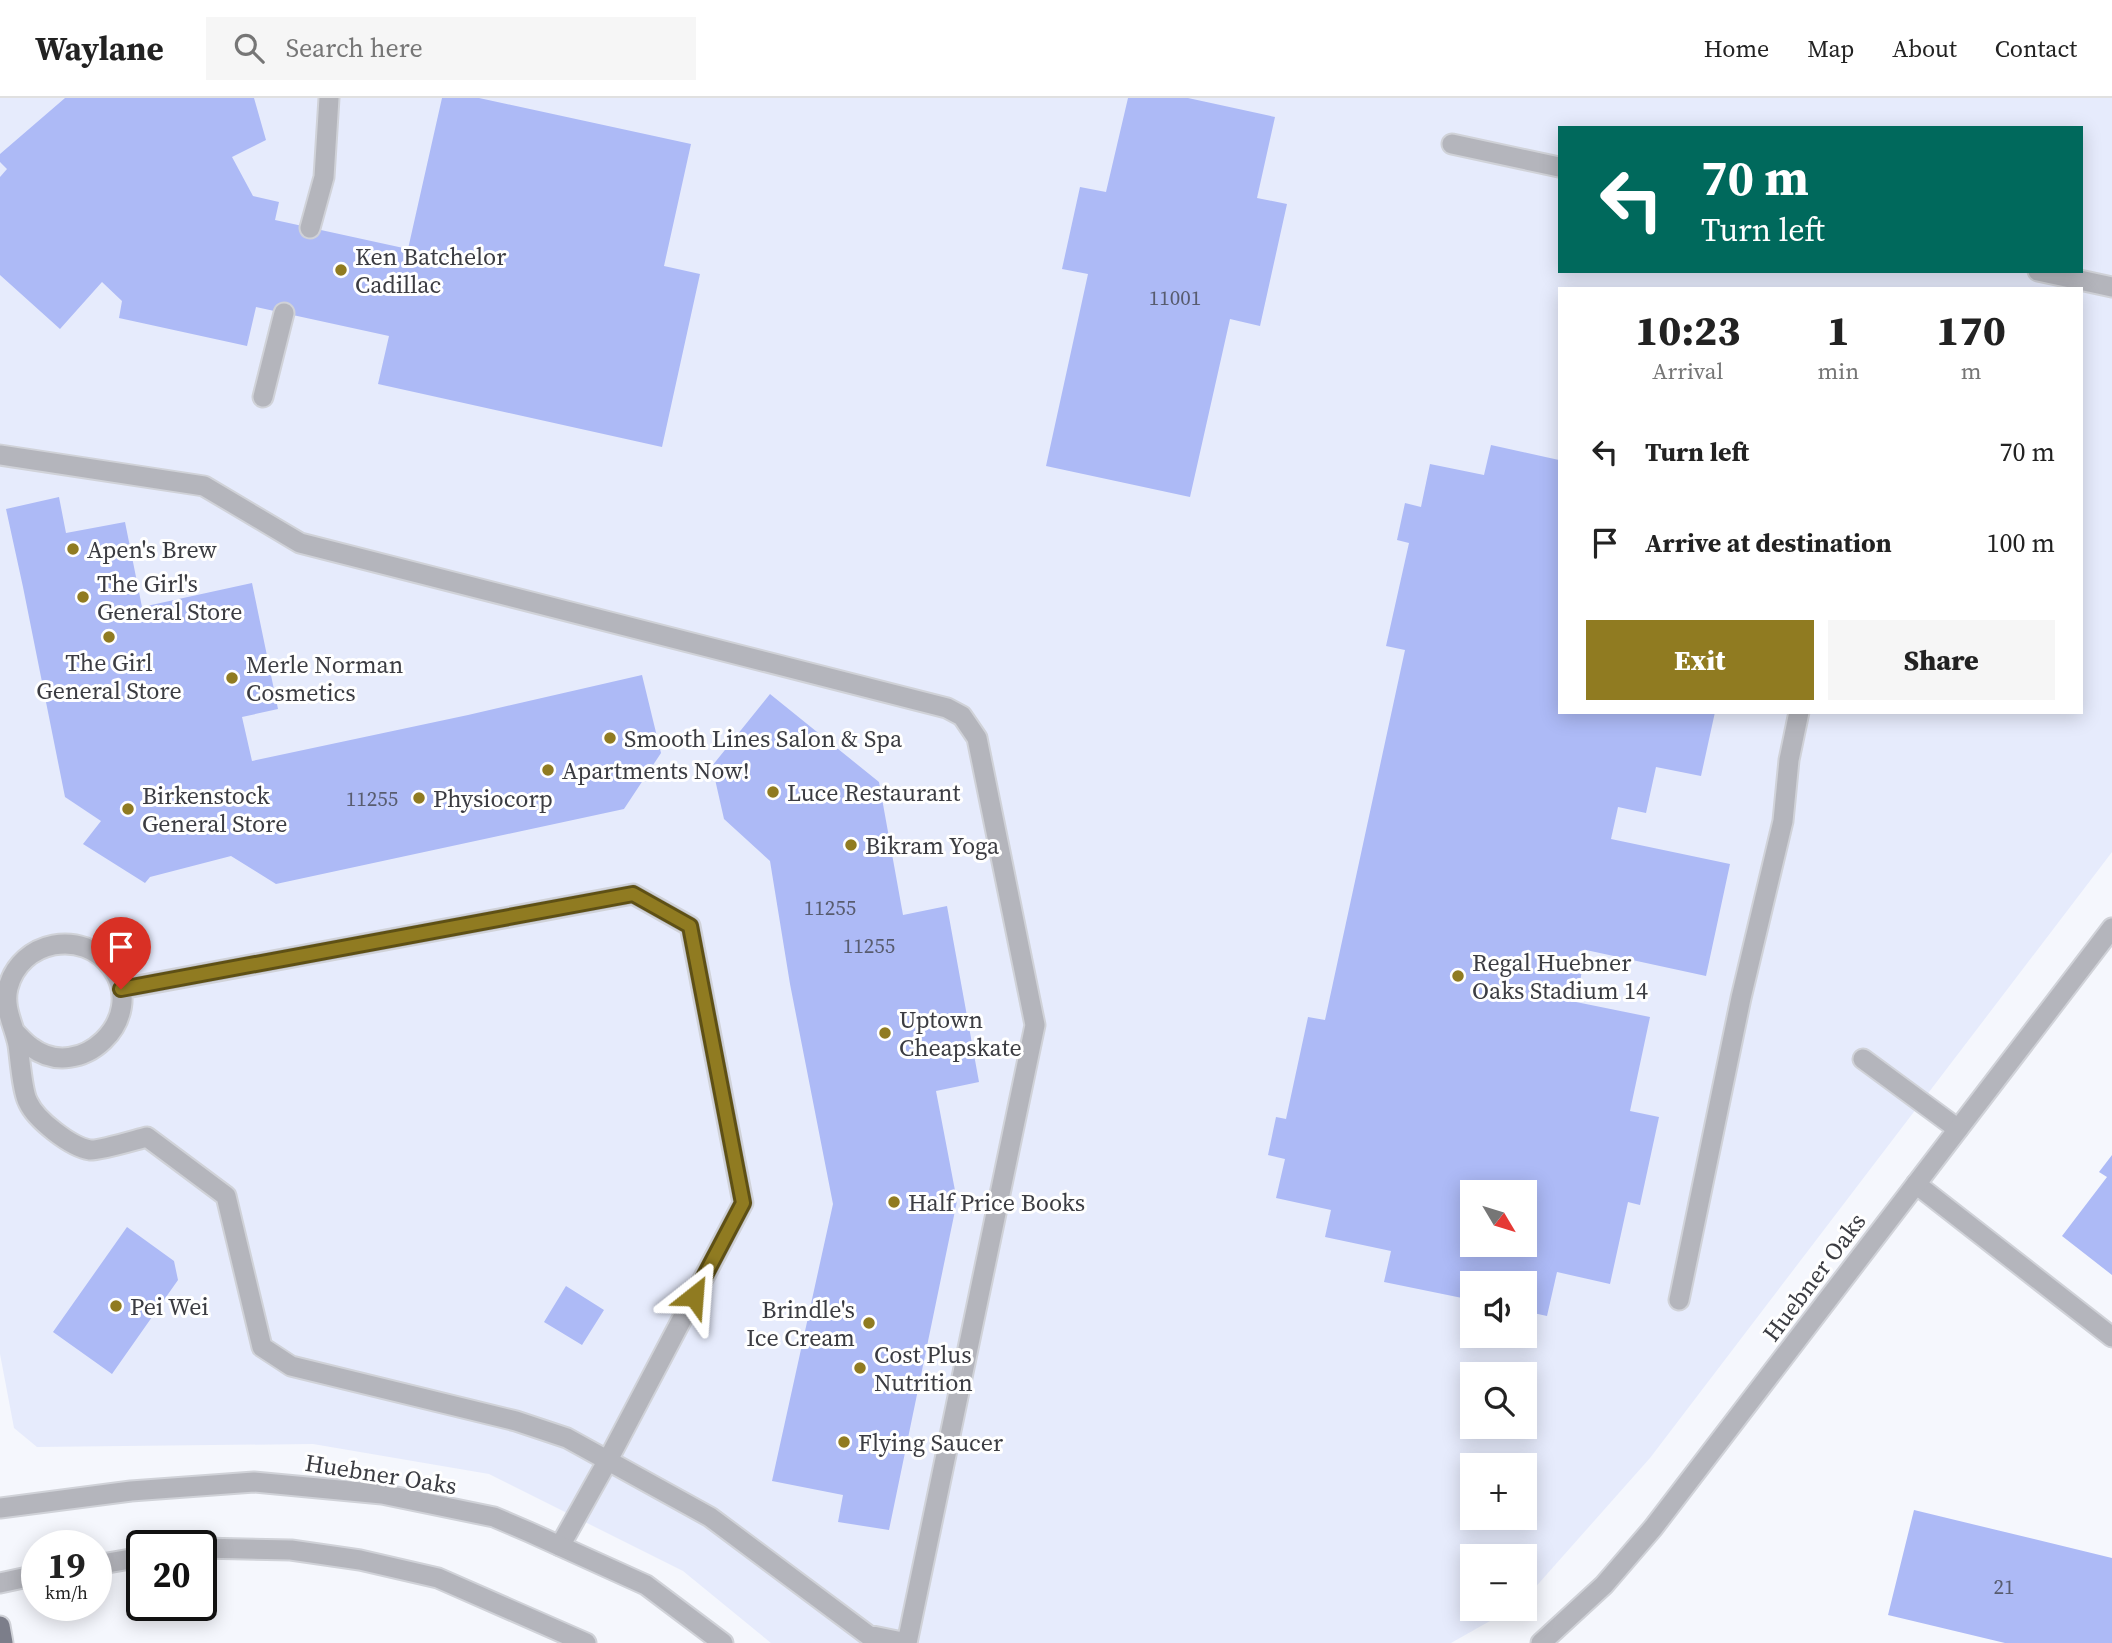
<!DOCTYPE html>
<meta charset="utf-8">
<style>
body{margin:0;font-family:"Source Serif 4",serif;background:#f6f6f6;color:#222;height:100vh;display:flex;flex-direction:column;font-size:26px;white-space:nowrap}
*{box-sizing:border-box;margin:0}
p{font-size:23px;color:#767676}
.icon{flex:none;width:38px;height:38px;fill:none;stroke:currentColor;stroke-width:2;stroke-linecap:round;stroke-linejoin:round}
.map{position:relative;flex:1;overflow:hidden}
.panel{position:absolute;left:1558px;top:189px;width:525px;height:427px;display:flex;flex-direction:column;background:#fff;border-radius:0px;box-shadow:0 4px 18px #0003}
.panel>*{flex:none}
.hud{position:absolute;left:1558px;top:28px;width:525px;height:147px;border-radius:0px;box-shadow:0 4px 18px #0003;background:#00695c;color:#fff;overflow:hidden}
.needle{width:46px;rotate:128deg}
.controls{position:absolute;left:1460px;top:1082px;display:grid;gap:14px}
.controls a{display:grid;place-items:center;width:77px;height:77px;border-radius:0px;background:#fff;box-shadow:0 4px 18px #0003;font-size:35px}
.speed{position:absolute;left:21px;top:1432px;display:flex;gap:14px;font-size:35px;font-weight:700;text-align:center}
.speed>*{display:grid;place-content:center;width:91px;height:91px;border-radius:50%;background:#fff;box-shadow:0 4px 18px #0003;line-height:1}
.speed small{font-size:18px;font-weight:400}
.speed .limit{border:4px solid #111;border-radius:10px;background:#fff;color:#111}
.pin{position:absolute;display:grid;place-items:center;width:60px;height:60px;color:#fff;margin:-72px -30px;border-radius:50% 50% 50% 0;rotate:-45deg;box-shadow:0 0 7px #0007}
.pin .icon{rotate:45deg}
.me{position:absolute;width:77px;margin:-38px;rotate:28deg;stroke-linejoin:round;filter:drop-shadow(0 0 5px #0008)}
.turn{display:flex;align-items:center;gap:24px;height:147px;padding:0 28px;font-size:32px}
.turn .icon{width:91px;height:91px;stroke-width:2.5}
.turn b{display:block;font-size:49px;line-height:60px}
.eta{display:flex;justify-content:space-evenly;align-items:center;height:119px;text-align:center}
.eta b{font-size:42px;font-weight:800;line-height:49px}
.primary-button{display:flex;gap:14px;margin-top:auto;padding:14px 28px}
.primary-button a{flex:1;height:80px;border-radius:0px;background:#907b21;color:#fff;font-size:28px;font-weight:800;line-height:80px;text-align:center}
.primary-button a+a{background:#f6f6f6;color:#222}
ul{padding:0;list-style:none}
li{display:flex;align-items:center;gap:21px;height:91px;padding:0 28px}
li div{flex:1}
li b{display:block;font-size:26px}
li em{font-style:normal}
header{display:flex;align-items:center;gap:42px;box-sizing:border-box;height:98px;padding:0 35px;background:#fff;border-bottom:2px solid #e0e0e0}
header strong{font-size:33px}
nav{display:flex;gap:38px;margin-inline-start:auto;font-size:24px}
.search{width:490px;height:63px;background:#f6f6f6;display:flex;align-items:center;gap:18px;box-sizing:border-box;padding:0 24px;border-radius:0px;color:#767676;font-size:26px}
.map>svg:first-child{display:block}
</style>
<header>
<strong>Waylane</strong>
<div class="search"><svg class="icon" aria-label="search" viewBox="0 0 24 24"><circle cx="10" cy="10" r="6"/><path d="M15 15l6 6"/></svg>Search here</div>
<nav><a>Home</a><a>Map</a><a>About</a><a>Contact</a></nav>
</header>
<div class="map">
<svg width="2112" height="1545" viewBox="0 0 2112 1545">
<rect width="100%" height="100%" fill="#f5f7fd"/>
<!-- built -->
<path fill="#e6ebfc" fill-rule="evenodd" d="M 0,0 L 2112,0 L 2112,754 L 1650,1360 L 1524,1502 L 1524,1458 L 1472,1458 L 1472,1510 L 1513,1510 L 1451,1545 L 771,1545 L 683,1473 L 489,1376 L 313,1346 L 37,1349 L 14,1330 L 0,1256 ZM 1559,30 L 2081,30 L 2081,173 L 1559,173 ZM 1559,191 L 2081,191 L 2081,614 L 1559,614 ZM 1472,1094 L 1524,1094 L 1524,1146 L 1472,1146 ZM 1472,1185 L 1524,1185 L 1524,1237 L 1472,1237 ZM 1472,1276 L 1524,1276 L 1524,1328 L 1472,1328 ZM 1472,1367 L 1524,1367 L 1524,1419 L 1472,1419 Z"/>
<!-- building -->
<path fill="#adbaf6" fill-rule="evenodd" d="M 65,0 L 254,0 L 266,42 L 232,59 L 253,98 L 279,104 L 275,122 L 408,151 L 442,0 L 479,0 L 691,46 L 664,168 L 700,176 L 662,349 L 378,286 L 389,238 L 256,209 L 247,248 L 119,220 L 122,203 L 102,184 L 60,231 L 0,177 L 0,79 L 7,71 L 0,64 L 0,56 Z
M 1128,0 L 1188,0 L 1275,19 L 1257,100 L 1287,106 L 1260,228 L 1230,221 L 1190,399 L 1046,368 L 1088,176 L 1062,171 L 1080,89 L 1106,94 Z
M 1491,347 L 1559,362 L 1559,614 L 1715,614 L 1701,678 L 1656,669 L 1646,715 L 1618,709 L 1611,741 L 1730,766 L 1706,878 L 1586,852 L 1576,904 L 1650,919 L 1630,1013 L 1659,1019 L 1640,1107 L 1628,1104 L 1610,1186 L 1557,1174 L 1547,1218 L 1524,1213 L 1524,1185 L 1472,1185 L 1472,1202 L 1384,1184 L 1391,1153 L 1325,1139 L 1331,1112 L 1276,1100 L 1285,1061 L 1268,1057 L 1276,1019 L 1286,1021 L 1308,919 L 1325,922 L 1405,552 L 1386,548 L 1409,445 L 1397,442 L 1405,405 L 1421,409 L 1430,366 L 1484,377 ZM 1472,1094 L 1524,1094 L 1524,1146 L 1472,1146 Z
M 59,399 L 66,435 L 125,424 L 142,509 L 252,485 L 278,611 L 242,619 L 252,663 L 468,617 L 642,577 L 661,655 L 624,711 L 276,786 L 231,758 L 150,779 L 145,785 L 83,746 L 101,723 L 65,699 L 23,489 L 6,411 Z
M 770,596 L 879,684 L 903,817 L 947,808 L 979,984 L 936,993 L 957,1103 L 889,1432 L 838,1424 L 843,1397 L 772,1383 L 833,1106 L 790,886 L 770,763 L 724,721 L 712,668 Z
M 2112,1057 L 2112,1177 L 2062,1138 L 2107,1079 L 2099,1074 Z
M 127,1129 L 174,1163 L 178,1182 L 112,1276 L 53,1234 Z
M 566,1188 L 604,1212 L 582,1247 L 544,1224 Z
M 1914,1412 L 2112,1460 L 2112,1545 L 2005,1545 L 1888,1517 Z"/>
<g fill="none" stroke-linecap="round" stroke-linejoin="round">
<!-- service casing -->
<g stroke="#d0d2d8" stroke-width="23">
<path id="service" d="M 1452,46 L 1559,69
M 310,130 L 324,79 L 329,0
M 2038,173 L 2112,189
M 263,299 L 284,215
M 0,357 L 204,388 L 300,445 L 947,610 L 962,618 L 977,640 L 1035,927 L 907,1545
M 121,891 L 633,796 L 690,828 L 743,1105 L 608,1362 L 560,1448
M 15,934 C 20,939 25,945 31,949 C 80,986 148,921 112,870 C 83,830 20,842 8,890 C 3,910 14,927 18,947 C 20,960 22,993 28,1004 C 36,1022 71,1049 90,1052 C 99,1053 135,1042 147,1039 L 226,1098 L 262,1249 L 291,1268 L 516,1323 L 567,1340 L 710,1419 L 868,1537 L 907,1545
M 1863,961 L 1958,1031
M 1916,1086 L 2112,1239
M 1679,1202 L 1741,900 L 1783,723 L 1789,662 L 1799,614"/>
</g>
<!-- tertiary casing -->
<g stroke="#d0d2d8" stroke-width="23">
<path id="tertiary" d="M 0,1410 L 131,1393 L 254,1384 L 382,1396 L 494,1419 L 529,1434 L 646,1487 L 723,1545
M 201,1450 L 291,1452 L 360,1462 L 438,1480 L 586,1545
M 96,1467 L 142,1459
M 0,1485 L 37,1477
M 1541,1545 L 1604,1487 L 1653,1430 L 2112,830"/>
</g>
<!-- primary casing -->
<g stroke="#d0d2d8" stroke-width="23">
<path id="primary" d="M 0,1528 L 3,1545"/>
</g>
<!-- service -->
<use href="#service" stroke="#b4b5bc" stroke-width="19"/>
<!-- tertiary -->
<use href="#tertiary" stroke="#b4b5bc" stroke-width="19"/>
<!-- primary -->
<use href="#primary" stroke="#7c7e8a" stroke-width="19"/>
</g>
<g fill="none" stroke-linecap="round" stroke-linejoin="round">
<!-- route casing -->
<g stroke="#5e5015" stroke-width="18">
<path id="route" d="M 121,891 L 633,796 L 690,828 L 743,1105 L 694,1198"/>
</g>
<!-- route -->
<use href="#route" stroke="#907b21" stroke-width="12"/>
</g>
<!-- markers -->
<g fill="#907b21" stroke="#fff" stroke-width="2.5">
<circle cx="341" cy="172" r="7"/>
<circle cx="73" cy="451" r="7"/>
<circle cx="83" cy="499" r="7"/>
<circle cx="109" cy="539" r="7"/>
<circle cx="232" cy="580" r="7"/>
<circle cx="610" cy="640" r="7"/>
<circle cx="548" cy="672" r="7"/>
<circle cx="773" cy="694" r="7"/>
<circle cx="419" cy="700" r="7"/>
<circle cx="128" cy="711" r="7"/>
<circle cx="851" cy="747" r="7"/>
<circle cx="1458" cy="878" r="7"/>
<circle cx="885" cy="935" r="7"/>
<circle cx="894" cy="1104" r="7"/>
<circle cx="116" cy="1208" r="7"/>
<circle cx="869" cy="1225" r="7"/>
<circle cx="860" cy="1270" r="7"/>
<circle cx="844" cy="1344" r="7"/>
</g>
<g text-anchor="middle" dominant-baseline="central" stroke-width="6" stroke-linejoin="round" paint-order="stroke">
<!-- number labels -->
<g font-size="21" fill="#585c6f">
<text x="1175" y="199">11001</text>
<text x="372" y="700">11255</text>
<text x="830" y="809">11255</text>
<text x="869" y="847">11255</text>
<text x="2004" y="1488">21</text>
</g>
<!-- poi labels -->
<g font-size="24" fill="#3b3c42" stroke="#fff" text-anchor="start">
<text x="355" y="158">Ken Batchelor<tspan x="355" dy="28">Cadillac</tspan></text>
<text x="87" y="451">Apen's Brew</text>
<text x="97" y="485">The Girl's<tspan x="97" dy="28">General Store</tspan></text>
<text x="109" y="564" text-anchor="middle">The Girl<tspan x="109" dy="28">General Store</tspan></text>
<text x="246" y="566">Merle Norman<tspan x="246" dy="28">Cosmetics</tspan></text>
<text x="624" y="640">Smooth Lines Salon &amp; Spa</text>
<text x="562" y="672">Apartments Now!</text>
<text x="787" y="694">Luce Restaurant</text>
<text x="142" y="697">Birkenstock<tspan x="142" dy="28">General Store</tspan></text>
<text x="433" y="700">Physiocorp</text>
<text x="865" y="747">Bikram Yoga</text>
<text x="1472" y="864">Regal Huebner<tspan x="1472" dy="28">Oaks Stadium 14</tspan></text>
<text x="899" y="921">Uptown<tspan x="899" dy="28">Cheapskate</tspan></text>
<text x="908" y="1104">Half Price Books</text>
<text x="130" y="1208">Pei Wei</text>
<text x="855" y="1211" text-anchor="end">Brindle's<tspan x="855" dy="28">Ice Cream</tspan></text>
<text x="874" y="1256">Cost Plus<tspan x="874" dy="28">Nutrition</tspan></text>
<text x="858" y="1344">Flying Saucer</text>
</g>
<!-- street labels -->
<g font-size="24" fill="#3b3c42" stroke="#fff">
<text transform="translate(1814 1179) rotate(-53)">Huebner Oaks</text>
<text transform="translate(381 1376) rotate(9)">Huebner Oaks</text>
</g>
</g>
</svg>
<div class="controls">
<a><svg class="needle" viewBox="-14 -14 28 28"><path d="M0-13l5 13h-10z" fill="#e53935"/><path d="M0 13l5-13h-10z" fill="#767676"/></svg></a>
<a><svg class="icon" aria-label="sound" viewBox="0 0 24 24"><path d="M4 9h4l5-4v14l-5-4H4zM17 9q2 3 0 6"/></svg></a>
<a><svg class="icon" aria-label="search" viewBox="0 0 24 24"><circle cx="10" cy="10" r="6"/><path d="M15 15l6 6"/></svg></a>
<a>+</a>
<a>−</a>
</div>
<div class="speed"><div>19<small>km/h</small></div><div class="limit">20</div></div>
<div class="pin" style="left:121px;top:891px;background:#d93025"><svg class="icon" aria-label="arrive" viewBox="0 0 24 24"><path d="M6 21V4h12l-3 4 3 4H6"/></svg></div>
<svg class="me" style="left:694px;top:1198px" viewBox="-20 -20 40 40"><path d="M0-17L14 15 0 8-14 15z" fill="#907b21" stroke="#fff" stroke-width="4"/></svg>
<div class="hud">
<div class="turn"><svg class="icon" aria-label="left" viewBox="0 0 24 24"><path d="M17 20v-9H6M10 6l-5 5 5 5"/></svg><div><b>70 m</b>Turn left</div></div>
</div>
<section class="panel">
<div class="eta">
<div><b>10:23</b><p>Arrival</p></div>
<div><b>1</b><p>min</p></div>
<div><b>170</b><p>m</p></div>
</div>
<ul>
<li><svg class="icon" aria-label="left" viewBox="0 0 24 24"><path d="M17 20v-9H6M10 6l-5 5 5 5"/></svg><div><b>Turn left</b></div><em>70 m</em></li>
<li><svg class="icon" aria-label="arrive" viewBox="0 0 24 24"><path d="M6 21V4h12l-3 4 3 4H6"/></svg><div><b>Arrive at destination</b></div><em>100 m</em></li>
</ul>
<div class="primary-button"><a>Exit</a><a>Share</a></div>
</section>
</div>
